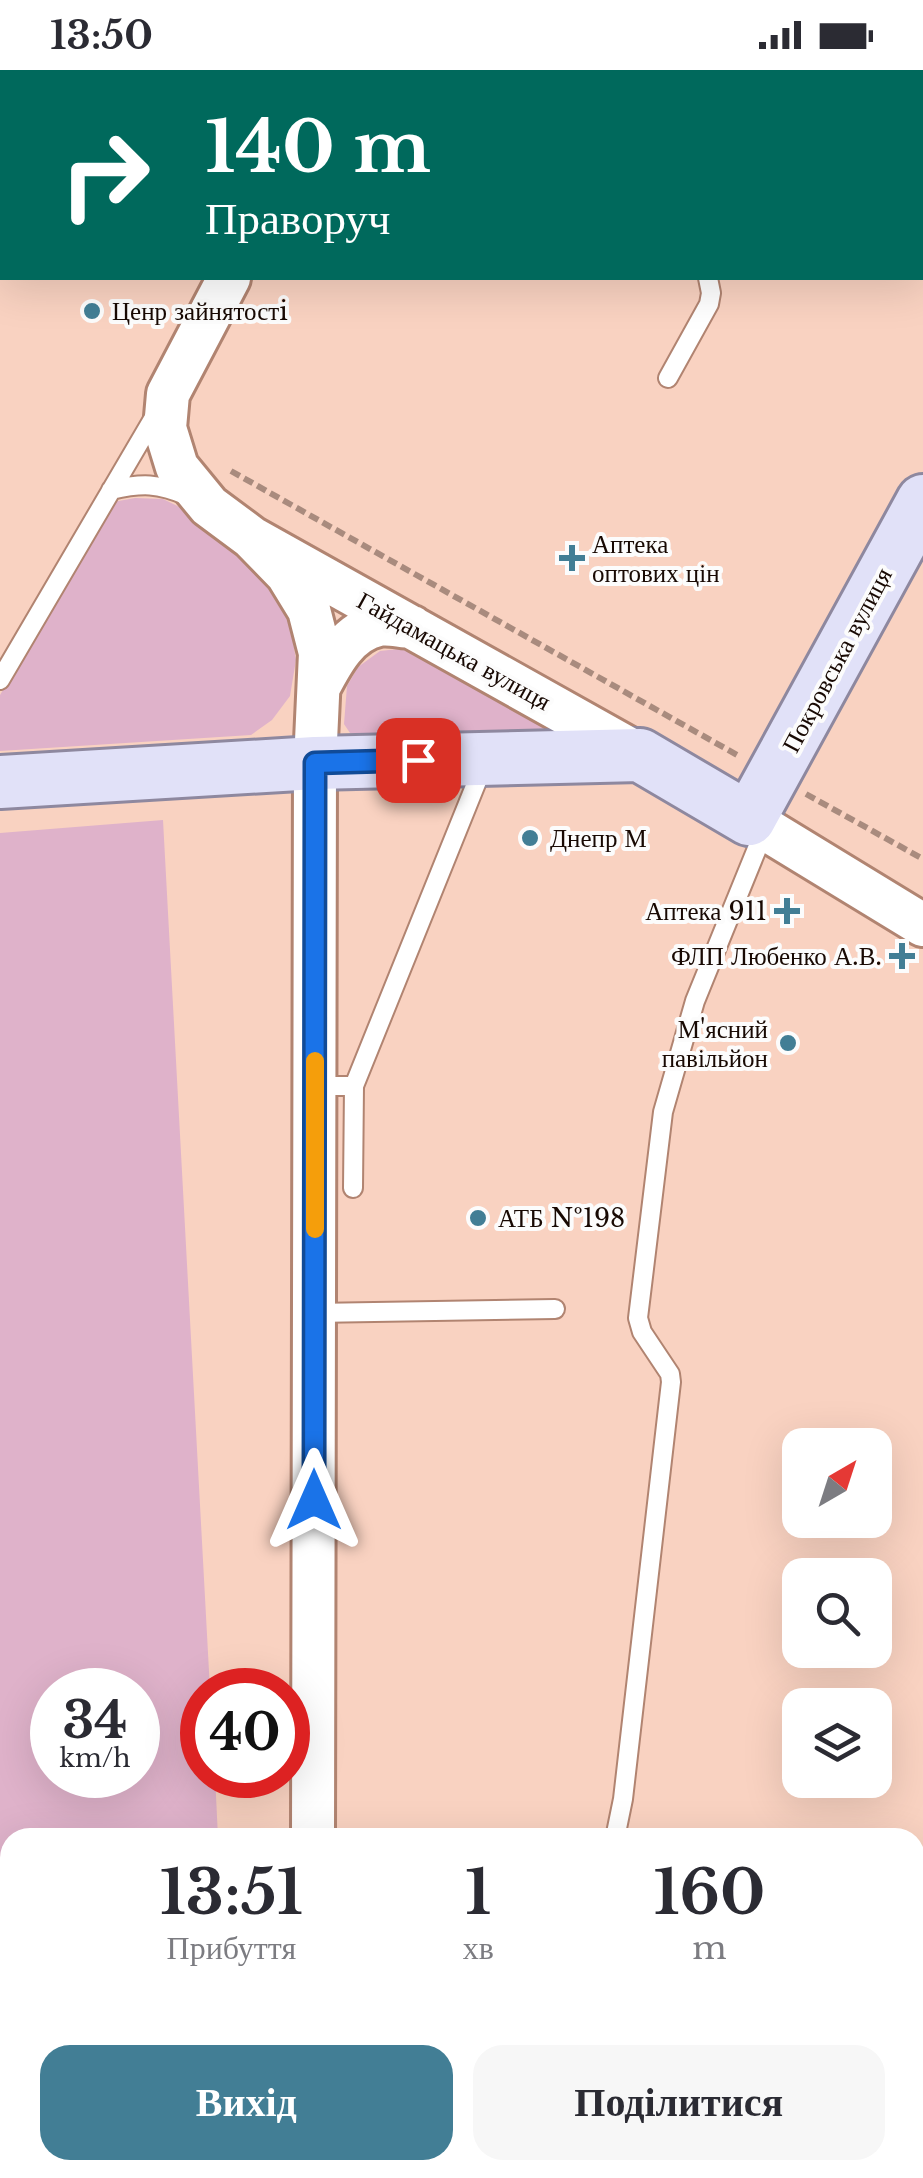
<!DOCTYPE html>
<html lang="uk">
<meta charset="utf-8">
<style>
body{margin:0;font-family:"Libre Baskerville",serif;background:#f7f7f7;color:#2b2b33;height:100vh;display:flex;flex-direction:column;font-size:38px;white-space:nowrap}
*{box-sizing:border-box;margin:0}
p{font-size:32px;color:#7c7c81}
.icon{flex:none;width:55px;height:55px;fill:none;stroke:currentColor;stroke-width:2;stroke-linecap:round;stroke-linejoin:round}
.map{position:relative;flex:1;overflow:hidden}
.details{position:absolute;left:0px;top:1758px;width:925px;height:352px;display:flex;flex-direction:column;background:#fff;border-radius:30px 30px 0 0;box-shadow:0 10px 40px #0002}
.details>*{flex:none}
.hud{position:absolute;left:0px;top:0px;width:925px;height:210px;box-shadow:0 10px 40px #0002;background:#00695c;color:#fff;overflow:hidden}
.needle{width:65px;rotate:39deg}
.controls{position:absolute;left:782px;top:1358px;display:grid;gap:20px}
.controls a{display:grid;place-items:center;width:110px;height:110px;border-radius:20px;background:#fff;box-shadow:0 10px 40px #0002;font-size:50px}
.speed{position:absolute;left:30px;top:1598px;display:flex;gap:20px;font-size:50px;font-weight:700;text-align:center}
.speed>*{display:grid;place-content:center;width:130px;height:130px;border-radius:50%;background:#fff;box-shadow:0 10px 40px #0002;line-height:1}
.speed small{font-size:25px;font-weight:400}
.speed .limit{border:15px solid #d22;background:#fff;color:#111}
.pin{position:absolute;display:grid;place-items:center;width:85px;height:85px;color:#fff;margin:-42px;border-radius:20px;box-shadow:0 5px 15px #0006}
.me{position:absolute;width:110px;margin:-55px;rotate:0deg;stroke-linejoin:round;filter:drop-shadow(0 0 8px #0008)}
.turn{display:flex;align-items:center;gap:35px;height:210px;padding:0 40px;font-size:45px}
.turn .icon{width:130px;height:130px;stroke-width:2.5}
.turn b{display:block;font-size:70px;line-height:85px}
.eta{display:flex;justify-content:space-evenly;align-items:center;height:170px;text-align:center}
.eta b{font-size:60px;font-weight:700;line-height:70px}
.button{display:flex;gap:20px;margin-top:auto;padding:20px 40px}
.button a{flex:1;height:115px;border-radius:30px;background:#427e95;color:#fff;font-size:40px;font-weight:700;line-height:115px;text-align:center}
.button a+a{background:#f7f7f7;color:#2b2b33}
.status{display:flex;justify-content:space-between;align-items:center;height:70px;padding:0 50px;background:#fff;direction:ltr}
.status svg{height:28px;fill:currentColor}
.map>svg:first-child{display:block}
</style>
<div class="status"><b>13:50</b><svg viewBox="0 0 49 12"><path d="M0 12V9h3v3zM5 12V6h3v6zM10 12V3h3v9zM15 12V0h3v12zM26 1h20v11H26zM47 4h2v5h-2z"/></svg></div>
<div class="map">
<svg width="923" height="2108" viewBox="0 0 923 2108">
<rect width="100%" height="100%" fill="#f9d2c1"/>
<!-- green -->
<path fill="#dfb2ca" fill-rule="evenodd" d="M 135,428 L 163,429 L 202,448 L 271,516 L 289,546 L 296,590 L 290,626 L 272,650 L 251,665 L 0,681 L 0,625 L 113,432 Z
M 407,578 L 570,667 L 350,663 L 344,654 L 347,616 L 358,597 L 380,581 Z
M 163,750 L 210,1620 L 202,1620 L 202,1705 L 215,1705 L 218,1767 L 10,1768 L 10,2100 L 236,2100 L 236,2108 L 0,2108 L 0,763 ZM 52,1620 L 138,1620 L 138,1705 L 52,1705 Z"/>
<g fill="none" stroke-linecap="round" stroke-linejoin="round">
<!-- service casing -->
<g stroke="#b18471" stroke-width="22">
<path id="service" d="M 35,0 L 39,2
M 465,0 L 469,2
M 158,2 L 159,0
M 603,2 L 604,0
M 0,63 L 2,65
M 668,308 L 709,234 L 711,223 L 708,208
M 111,420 C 142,413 158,413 188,426
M 0,610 L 156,344
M 315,1016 L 354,1016 L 484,694
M 353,1118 L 354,1016
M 314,1243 L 555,1239
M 615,1768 L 623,1729 L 671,1312 L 670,1304 L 642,1262 L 638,1248 L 663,1042 L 695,931 L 765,759
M 860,2108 L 862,2100"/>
</g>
<!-- minor casing -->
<g stroke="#b18471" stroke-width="38">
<path id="minor" d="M 915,1871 L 923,1869"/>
</g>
<!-- tertiary casing -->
<g stroke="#b18471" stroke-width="48">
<path id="tertiary" d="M 339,2 L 340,0
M 229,208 L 168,324 L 165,358 L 177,397 L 209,436 L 252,468 L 640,685
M 252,468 L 287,504 L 309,540 L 320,583 L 315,693 L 313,1768
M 319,617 C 332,592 348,561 379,555 C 389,553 402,557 412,557
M 749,749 L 923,855
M 314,2100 L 314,2108"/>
</g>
<!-- primary casing -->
<g stroke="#8e889f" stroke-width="58">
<path id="primary" d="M 0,712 L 315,693 L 640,685 L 749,749 L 923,431"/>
</g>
<!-- path -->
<path stroke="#a98b7e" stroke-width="6" stroke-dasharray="10 5" stroke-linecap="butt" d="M 231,401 L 739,686
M 806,724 L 923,789"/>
<!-- service -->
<use href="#service" stroke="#fff" stroke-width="18"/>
<!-- minor -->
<use href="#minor" stroke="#fff" stroke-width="32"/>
<!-- tertiary -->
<use href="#tertiary" stroke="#fff" stroke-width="42"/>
<!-- primary -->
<use href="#primary" stroke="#e1e1f8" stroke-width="52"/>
</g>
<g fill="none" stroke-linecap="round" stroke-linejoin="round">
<!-- route casing -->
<g stroke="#114b97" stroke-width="25">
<path id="route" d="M 314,1430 L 315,693 L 418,690"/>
</g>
<!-- route -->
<use href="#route" stroke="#1a73e8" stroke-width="18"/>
<!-- slow -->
<path stroke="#f59e0b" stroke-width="18" d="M 315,1159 L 315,991"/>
</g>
<!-- markers -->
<g fill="#427e95" stroke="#fcfcfc" stroke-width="4">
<circle cx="92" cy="241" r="10"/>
<path d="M567 473h10v10h10v10h-10v10h-10v-10h-10v-10h10z"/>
<circle cx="530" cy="768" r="10"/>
<path d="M782 826h10v10h10v10h-10v10h-10v-10h-10v-10h10z"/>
<path d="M897 871h10v10h10v10h-10v10h-10v-10h-10v-10h10z"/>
<circle cx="788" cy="973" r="10"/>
<circle cx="478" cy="1148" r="10"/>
</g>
<g text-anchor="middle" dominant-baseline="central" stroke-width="8" stroke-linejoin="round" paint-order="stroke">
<!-- poi labels -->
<g font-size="25" fill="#180903" stroke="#fcfcfc" text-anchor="start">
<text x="112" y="241">Ценр зайнятостi</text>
<text x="592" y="474">Аптека<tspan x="592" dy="29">оптових цін</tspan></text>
<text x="550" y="768">Днепр М</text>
<text x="767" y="841" text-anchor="end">Аптека 911</text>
<text x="882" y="886" text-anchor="end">ФЛП Любенко А.В.</text>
<text x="768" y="959" text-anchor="end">М'ясний<tspan x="768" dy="29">павільйон</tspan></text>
<text x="498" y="1148">АТБ №198</text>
</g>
<!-- street labels -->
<g font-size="25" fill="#180903" stroke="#fcfcfc">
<text transform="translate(454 581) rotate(29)">Гайдамацька вулиця</text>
<text transform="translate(837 590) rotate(-62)">Покровська вулиця</text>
</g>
</g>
</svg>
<div class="controls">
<a><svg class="needle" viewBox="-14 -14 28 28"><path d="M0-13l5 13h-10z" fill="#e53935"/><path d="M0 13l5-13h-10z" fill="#7c7c81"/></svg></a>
<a><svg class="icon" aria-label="search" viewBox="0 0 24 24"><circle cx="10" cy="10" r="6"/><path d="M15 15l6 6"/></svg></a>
<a><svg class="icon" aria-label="layers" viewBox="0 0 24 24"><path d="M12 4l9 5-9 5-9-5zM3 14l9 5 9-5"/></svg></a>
</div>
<div class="speed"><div>34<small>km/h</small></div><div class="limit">40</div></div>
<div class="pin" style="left:418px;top:690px;background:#d93025"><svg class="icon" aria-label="arrive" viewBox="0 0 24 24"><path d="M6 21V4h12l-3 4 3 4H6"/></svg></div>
<svg class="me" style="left:314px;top:1430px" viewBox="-20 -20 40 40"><path d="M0-17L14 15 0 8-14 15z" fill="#1a73e8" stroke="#fff" stroke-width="4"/></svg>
<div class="hud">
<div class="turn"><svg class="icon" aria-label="right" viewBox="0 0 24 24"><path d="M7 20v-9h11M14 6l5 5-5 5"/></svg><div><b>140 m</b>Праворуч</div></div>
</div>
<section class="details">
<div class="eta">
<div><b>13:51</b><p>Прибуття</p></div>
<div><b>1</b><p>хв</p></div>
<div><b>160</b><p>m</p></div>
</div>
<div class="button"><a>Вихід</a><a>Поділитися</a></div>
</section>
</div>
